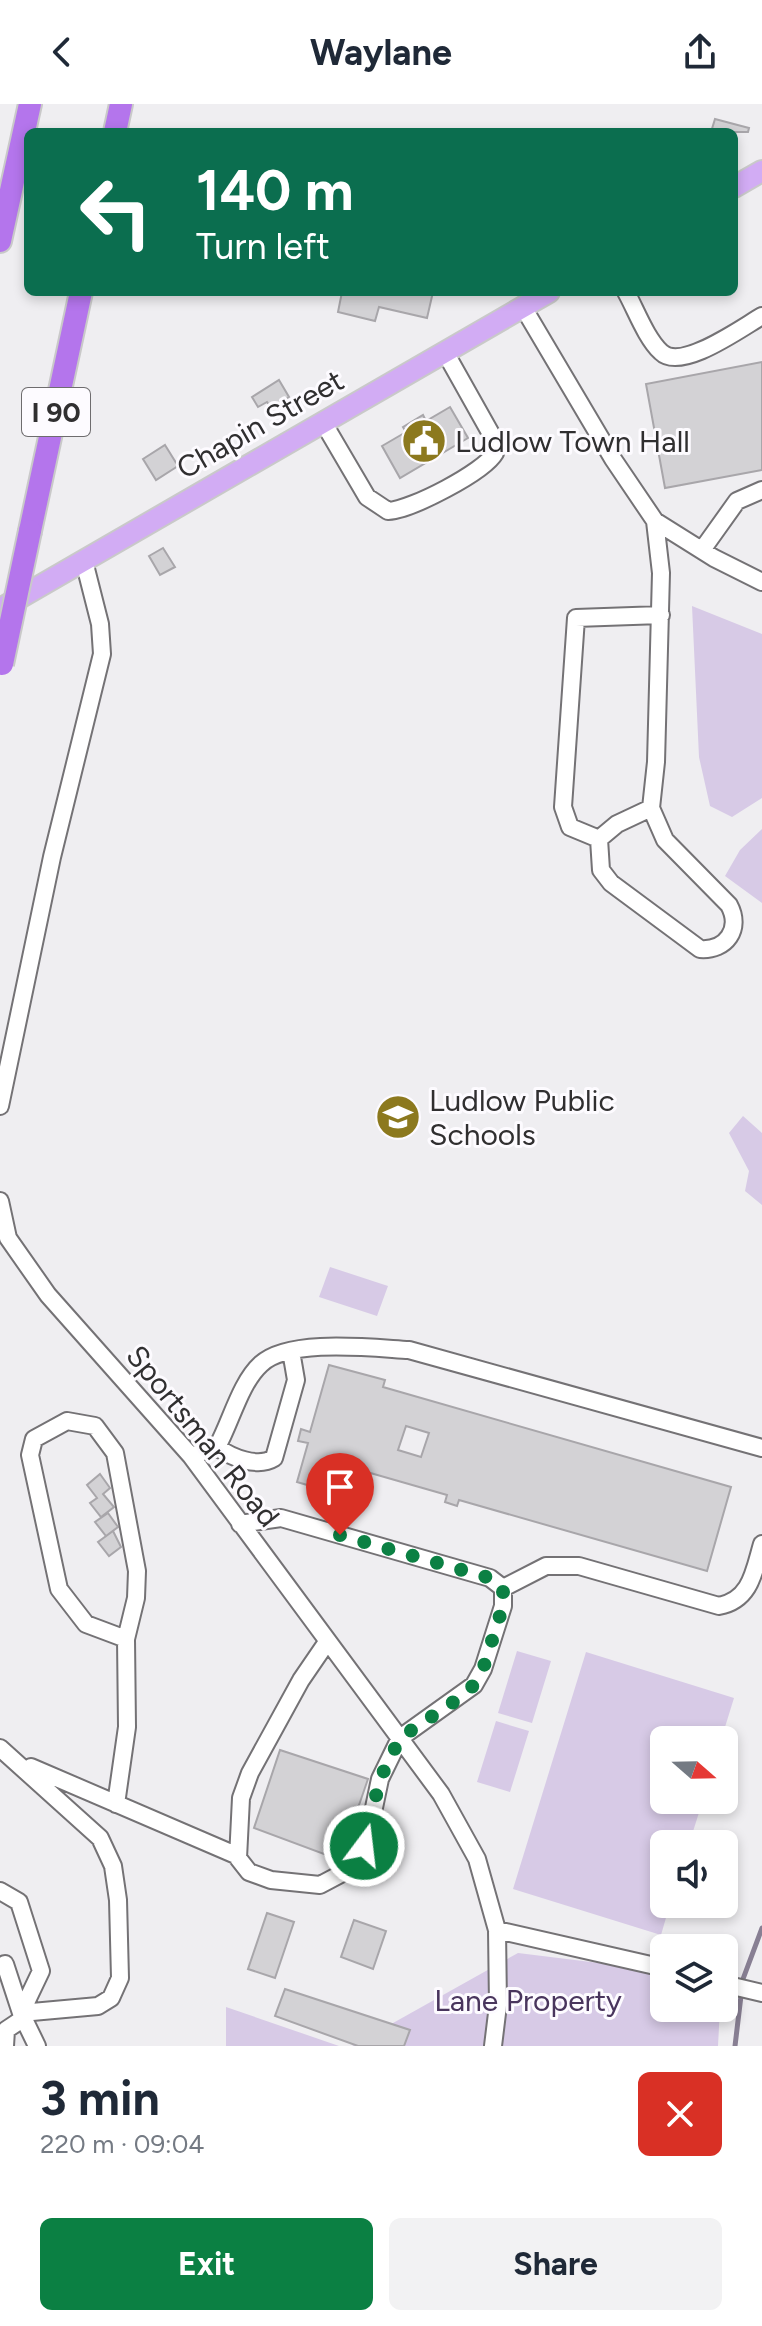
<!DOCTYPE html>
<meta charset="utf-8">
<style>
body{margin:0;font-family:Figtree,sans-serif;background:#f2f2f3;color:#1f2937;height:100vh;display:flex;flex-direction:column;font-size:30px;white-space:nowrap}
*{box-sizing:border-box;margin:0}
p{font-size:26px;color:#747a83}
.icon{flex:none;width:44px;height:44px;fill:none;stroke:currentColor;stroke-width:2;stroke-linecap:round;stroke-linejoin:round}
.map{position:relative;height:1942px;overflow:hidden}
.side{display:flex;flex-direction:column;background:#fff;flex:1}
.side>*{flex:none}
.hud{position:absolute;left:24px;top:24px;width:714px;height:168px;border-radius:12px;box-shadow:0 4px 12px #0003;background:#0b6e4f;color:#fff;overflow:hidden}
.needle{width:52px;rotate:110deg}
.buttons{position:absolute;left:650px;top:1622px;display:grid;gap:16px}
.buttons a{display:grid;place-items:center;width:88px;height:88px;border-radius:12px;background:#fff;box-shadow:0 4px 12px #0003;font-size:40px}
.pin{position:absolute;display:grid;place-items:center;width:68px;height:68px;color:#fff;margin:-82px -34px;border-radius:50% 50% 50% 0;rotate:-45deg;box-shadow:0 0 8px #0007}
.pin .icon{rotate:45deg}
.me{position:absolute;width:88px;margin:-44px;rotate:15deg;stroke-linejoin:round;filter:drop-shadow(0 0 6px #0008)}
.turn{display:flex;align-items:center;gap:28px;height:168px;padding:0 40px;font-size:36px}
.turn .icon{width:104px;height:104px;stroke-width:2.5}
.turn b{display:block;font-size:56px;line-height:68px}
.round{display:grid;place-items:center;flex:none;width:84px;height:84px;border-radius:12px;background:#f2f2f3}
.headline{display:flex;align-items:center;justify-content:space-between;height:136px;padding:0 40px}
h1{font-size:48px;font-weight:700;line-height:60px}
.action{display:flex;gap:16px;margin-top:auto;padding:16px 40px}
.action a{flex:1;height:92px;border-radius:12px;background:#0b8043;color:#fff;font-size:32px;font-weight:700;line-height:92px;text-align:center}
.action a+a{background:#f2f2f3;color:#1f2937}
header{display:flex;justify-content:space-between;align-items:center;height:104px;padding:0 40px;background:#fff;font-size:36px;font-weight:700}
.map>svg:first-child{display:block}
</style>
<header><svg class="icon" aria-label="back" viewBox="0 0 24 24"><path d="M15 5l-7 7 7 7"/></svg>Waylane<svg class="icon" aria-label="share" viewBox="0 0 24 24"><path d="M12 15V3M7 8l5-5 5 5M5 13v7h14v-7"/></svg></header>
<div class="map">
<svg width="762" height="1942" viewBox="0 0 762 1942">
<rect width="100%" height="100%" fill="#efeef1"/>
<!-- green -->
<path fill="#d7cae6" d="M 692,502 L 762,530 L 762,694 L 732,713 L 710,702 L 699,653 Z
M 762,725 L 762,799 L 725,772 L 740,746 Z
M 743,1012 L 762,1029 L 762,1101 L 745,1087 L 749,1067 L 729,1029 Z
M 330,1163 L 388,1182 L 377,1212 L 319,1193 Z
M 517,1547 L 551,1557 L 532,1619 L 498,1609 Z
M 586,1548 L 734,1594 L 721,1636 L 664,1636 L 664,1696 L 703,1696 L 689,1740 L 664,1740 L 664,1800 L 670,1800 L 661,1831 L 513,1785 Z
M 496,1617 L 529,1627 L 510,1688 L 477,1678 Z
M 518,1849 L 664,1867 L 664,1904 L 720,1904 L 718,1942 L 352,1942 Z
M 226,1903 L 339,1942 L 226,1942 Z"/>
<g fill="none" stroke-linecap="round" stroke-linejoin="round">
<!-- stream -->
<path stroke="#887f93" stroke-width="5" d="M 735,1942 L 743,1875 L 762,1824"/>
</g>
<!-- building -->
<path fill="#d3d2d5" stroke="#a8a6aa" stroke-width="2" fill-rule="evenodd" d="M 715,15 L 749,24 L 748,28 L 711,28 Z
M 342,188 L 433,188 L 427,214 L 379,203 L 375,217 L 338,208 Z
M 762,258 L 762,366 L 665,384 L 646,280 Z
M 279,276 L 289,293 L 271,304 L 267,298 L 258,303 L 252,293 Z
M 450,303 L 468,334 L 400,374 L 382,342 L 406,328 L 403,323 L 423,311 L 426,317 Z
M 165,341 L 178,362 L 156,376 L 143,355 Z
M 163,444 L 175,463 L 160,471 L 149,452 Z
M 329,1261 L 385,1276 L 383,1283 L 731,1383 L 707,1467 L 459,1396 L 457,1402 L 445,1398 L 447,1391 L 360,1366 L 352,1394 L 297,1378 L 308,1339 L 298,1337 L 301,1325 L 310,1328 ZM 406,1322 L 429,1329 L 421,1353 L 398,1346 Z
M 100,1370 L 110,1384 L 103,1390 L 114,1403 L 101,1413 L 90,1399 L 97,1394 L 87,1381 Z
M 108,1409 L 118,1423 L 106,1432 L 95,1418 Z
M 113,1427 L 121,1443 L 109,1452 L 98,1438 Z
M 280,1646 L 368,1675 L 340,1756 L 254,1724 Z
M 267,1809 L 294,1818 L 275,1874 L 248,1865 Z
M 354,1816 L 386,1827 L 373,1865 L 341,1853 Z
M 285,1885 L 410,1926 L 404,1942 L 358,1942 L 275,1912 Z"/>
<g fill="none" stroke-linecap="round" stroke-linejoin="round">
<!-- minor casing -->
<g stroke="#747275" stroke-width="20">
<path id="minor" d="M 626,188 C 636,206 646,234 661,248 C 681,268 741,224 762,212
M 523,203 L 613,355 L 655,417 L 661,469 L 656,658 L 651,704
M 323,318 L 367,393 L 388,407 C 411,406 484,368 495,349 L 495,337 L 445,248
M 655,417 L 714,454 L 762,478
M 702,446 L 737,397 L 762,386
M 599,735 L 601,766 L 611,779 L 700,845 C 726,847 742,825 729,801 L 665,736 L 651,704 L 617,720 L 599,735 L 570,723 L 563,703 L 576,514 L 661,511
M 0,1002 L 52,753 L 102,550 L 100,520 L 84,457
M 0,1097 L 8,1134 L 48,1191 L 191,1352 L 441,1690 L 477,1755 L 497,1826 L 664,1864
M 217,1343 C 232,1354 258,1364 274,1354 L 296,1276 L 291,1247
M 191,1352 L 217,1343 C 231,1318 240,1279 261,1260 C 289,1234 372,1244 409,1246 L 762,1344
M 240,1420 L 281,1414 L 490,1474 L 503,1484 L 503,1502 L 483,1565 L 474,1581 L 400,1634 L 380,1675 L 371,1718 L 354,1763 L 320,1781 L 271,1776 L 249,1768 L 238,1754 L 241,1694 L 250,1669 L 301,1576 L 327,1538
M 503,1484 L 546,1462 L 579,1462 L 719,1502 C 751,1496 754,1467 762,1440
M 0,1644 L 100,1734 L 113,1762 L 118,1796 L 120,1874 L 111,1894 L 98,1902 L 21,1909
M 31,1663 L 238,1752
M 116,1700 L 127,1623 L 126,1535 L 136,1494 L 137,1467 L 115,1349 L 95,1322 L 67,1317 L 34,1335 L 30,1351 L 59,1485 L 86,1520 L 126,1535
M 0,1787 L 19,1798 L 41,1867 L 21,1909
M 5,1860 L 21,1909 L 37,1942
M 724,1880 L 762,1889
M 5,1942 L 6,1926 L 24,1914
M 493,1942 L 498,1901 L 497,1826"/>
</g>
<!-- major casing -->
<g stroke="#c9c9c9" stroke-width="24">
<path id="major" d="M 734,83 L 762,67
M 0,505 L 549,188"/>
</g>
<!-- highway casing -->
<g stroke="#c9c9c9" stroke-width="26">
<path id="highway" d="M 115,28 L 121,0
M 0,137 L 30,0
M 30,427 L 81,188"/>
</g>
<!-- minor -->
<use href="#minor" stroke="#fff" stroke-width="16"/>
<!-- major -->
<use href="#major" stroke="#d2acf4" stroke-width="20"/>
<!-- highway -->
<use href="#highway" stroke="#b475ec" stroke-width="22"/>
<!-- highway-bridge casing -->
<g stroke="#c9c9c9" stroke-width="26" stroke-linecap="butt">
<path id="highway-bridge" d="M 2,560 L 30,427"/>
</g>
<!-- highway-bridge -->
<use href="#highway-bridge" stroke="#b475ec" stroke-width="22"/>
</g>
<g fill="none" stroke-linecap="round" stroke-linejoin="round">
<!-- route -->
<path stroke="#0b8043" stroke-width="14" stroke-dasharray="0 25.2" d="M 340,1431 L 490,1474 L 503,1484 L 503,1502 L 483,1565 L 474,1581 L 455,1597 L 400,1634 L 380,1675 L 364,1742"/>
</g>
<!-- icons -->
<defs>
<g id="civic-disc" transform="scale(2.3)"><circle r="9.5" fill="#8c791e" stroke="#fdfbff"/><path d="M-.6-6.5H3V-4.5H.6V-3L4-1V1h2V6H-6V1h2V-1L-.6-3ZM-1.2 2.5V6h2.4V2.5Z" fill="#fff"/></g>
<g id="school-disc" transform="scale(2.3)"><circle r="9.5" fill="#8c791e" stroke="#fdfbff"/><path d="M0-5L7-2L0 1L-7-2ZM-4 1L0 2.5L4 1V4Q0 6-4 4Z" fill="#fff"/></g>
</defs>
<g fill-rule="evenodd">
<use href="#civic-disc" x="424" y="337"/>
<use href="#school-disc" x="398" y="1013"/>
</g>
<g text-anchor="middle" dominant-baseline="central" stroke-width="6" stroke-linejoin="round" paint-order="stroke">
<!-- shield labels -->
<rect fill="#fdfbff" stroke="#6e6c6e" stroke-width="2" x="22" y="284" width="68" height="48" rx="6"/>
<g font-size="28" font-weight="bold" fill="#302f30">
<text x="56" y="308">I 90</text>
</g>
<!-- street labels -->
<g font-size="30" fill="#302f30" stroke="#fdfbff">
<text transform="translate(260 320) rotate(-30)">Chapin Street</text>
<text transform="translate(203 1332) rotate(51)">Sportsman Road</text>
</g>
<!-- poi labels -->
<g font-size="30" fill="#302f30" stroke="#fdfbff" text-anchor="start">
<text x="455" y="337">Ludlow Town Hall</text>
<text x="429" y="996">Ludlow Public<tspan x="429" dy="34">Schools</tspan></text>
</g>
<!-- park labels -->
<g font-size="30" fill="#49355d" stroke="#fdfbff">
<text x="528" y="1896">Lane Property</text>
</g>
</g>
</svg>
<div class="buttons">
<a><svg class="needle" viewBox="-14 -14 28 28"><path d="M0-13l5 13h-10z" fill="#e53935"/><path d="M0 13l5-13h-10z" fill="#747a83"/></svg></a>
<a><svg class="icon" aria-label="sound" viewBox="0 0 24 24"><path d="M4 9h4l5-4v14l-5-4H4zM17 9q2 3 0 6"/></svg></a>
<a><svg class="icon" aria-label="layers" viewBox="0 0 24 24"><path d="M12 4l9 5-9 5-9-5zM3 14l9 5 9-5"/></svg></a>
</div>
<div class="pin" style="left:340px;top:1431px;background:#d93025"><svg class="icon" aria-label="arrive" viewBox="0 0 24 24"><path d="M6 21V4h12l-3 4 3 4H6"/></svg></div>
<svg class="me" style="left:364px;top:1742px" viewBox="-20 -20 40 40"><circle r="17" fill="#0b8043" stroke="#fff" stroke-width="3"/><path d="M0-11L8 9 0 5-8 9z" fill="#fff"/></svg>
<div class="hud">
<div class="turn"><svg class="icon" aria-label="left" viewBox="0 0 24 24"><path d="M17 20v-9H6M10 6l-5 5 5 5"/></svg><div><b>140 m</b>Turn left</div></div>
</div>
</div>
<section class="side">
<div class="headline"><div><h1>3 min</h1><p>220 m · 09:04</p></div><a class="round" style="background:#d93025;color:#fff"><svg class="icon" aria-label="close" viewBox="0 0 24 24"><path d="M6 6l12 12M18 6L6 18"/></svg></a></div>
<div class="action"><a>Exit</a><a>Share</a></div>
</section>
